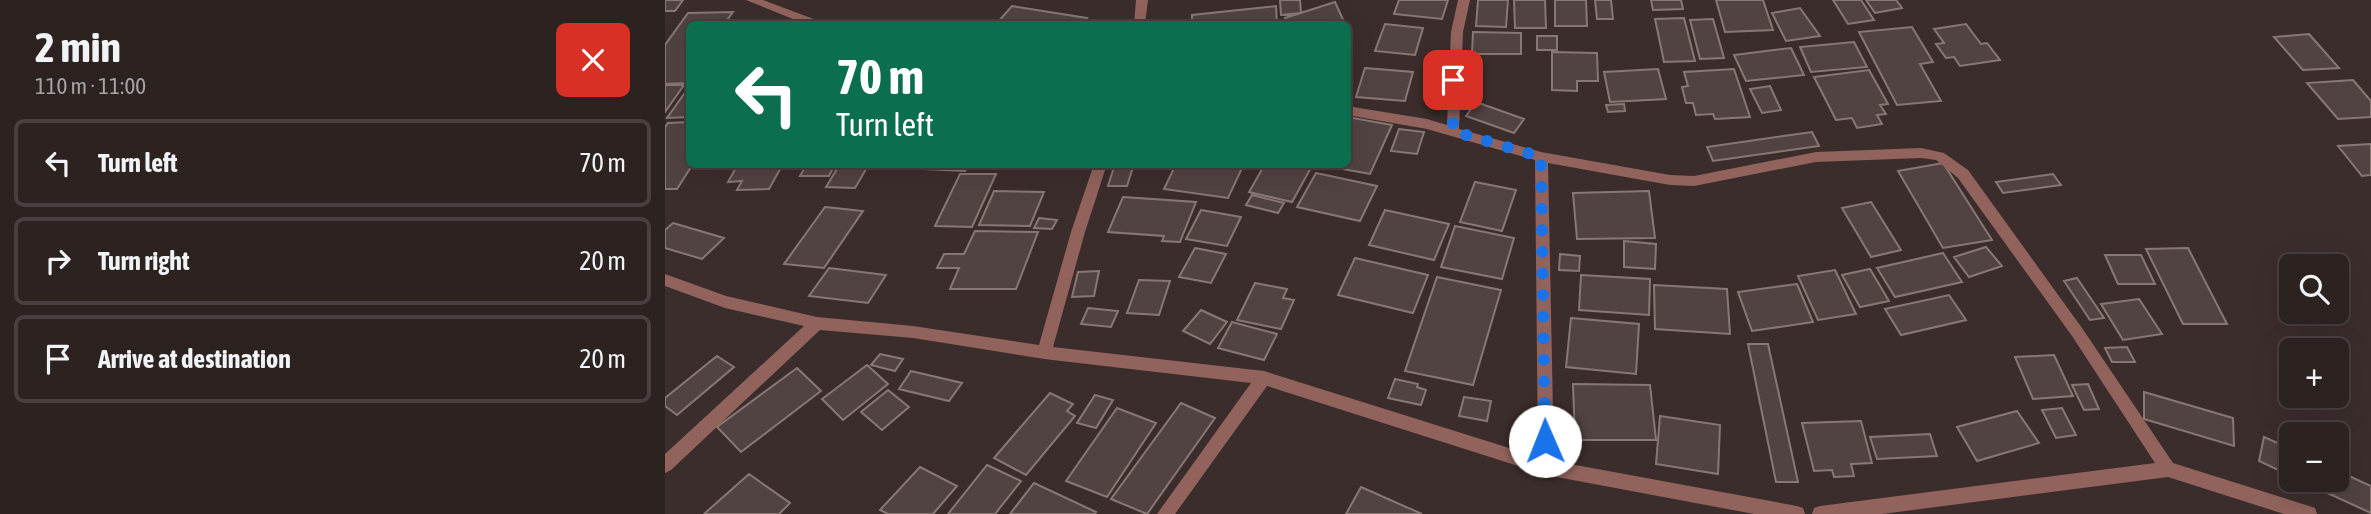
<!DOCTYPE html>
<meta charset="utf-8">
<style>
body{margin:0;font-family:"Asap Condensed",sans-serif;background:#342a29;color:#f1f3f6;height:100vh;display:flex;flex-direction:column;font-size:26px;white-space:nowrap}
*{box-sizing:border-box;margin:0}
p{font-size:23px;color:#a6a4a5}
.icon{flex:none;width:38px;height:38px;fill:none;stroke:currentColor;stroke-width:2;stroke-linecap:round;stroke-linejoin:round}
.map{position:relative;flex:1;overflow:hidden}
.panel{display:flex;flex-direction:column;background:#2c2220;width:665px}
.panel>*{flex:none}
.banner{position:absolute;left:21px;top:21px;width:665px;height:147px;border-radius:10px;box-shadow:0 7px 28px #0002,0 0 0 2px #483f3e;background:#0b6e4f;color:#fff;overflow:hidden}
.tools{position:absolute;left:1614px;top:254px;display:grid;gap:14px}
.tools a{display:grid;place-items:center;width:70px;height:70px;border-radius:10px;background:#2c2220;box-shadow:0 7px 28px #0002,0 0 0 2px #483f3e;font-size:35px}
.pin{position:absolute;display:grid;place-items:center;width:60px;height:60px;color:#fff;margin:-30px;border-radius:14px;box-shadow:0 4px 10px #0006}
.me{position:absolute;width:77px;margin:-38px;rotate:359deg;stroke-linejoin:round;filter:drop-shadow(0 0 5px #0008)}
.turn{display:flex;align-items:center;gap:24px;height:147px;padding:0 35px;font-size:32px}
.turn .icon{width:91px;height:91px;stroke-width:2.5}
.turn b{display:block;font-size:49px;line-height:60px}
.round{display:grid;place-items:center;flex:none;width:74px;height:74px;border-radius:10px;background:#342a29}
.head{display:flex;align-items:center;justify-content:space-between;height:119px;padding:0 35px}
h1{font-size:42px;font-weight:700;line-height:52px}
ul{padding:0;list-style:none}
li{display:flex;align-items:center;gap:21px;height:88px;margin:0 14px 10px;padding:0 21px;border:4px solid #483f3e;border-radius:10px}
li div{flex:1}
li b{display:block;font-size:26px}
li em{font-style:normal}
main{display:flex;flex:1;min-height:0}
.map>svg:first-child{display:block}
</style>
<main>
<section class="panel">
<div class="head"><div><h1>2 min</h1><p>110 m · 11:00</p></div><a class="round" style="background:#d93025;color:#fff"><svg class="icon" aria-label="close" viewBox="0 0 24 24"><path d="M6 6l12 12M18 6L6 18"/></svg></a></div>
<ul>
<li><svg class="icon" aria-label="left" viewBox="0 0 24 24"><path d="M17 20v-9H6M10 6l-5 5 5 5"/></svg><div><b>Turn left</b></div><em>70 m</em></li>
<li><svg class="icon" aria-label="right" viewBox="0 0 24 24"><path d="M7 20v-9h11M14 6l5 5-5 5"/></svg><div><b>Turn right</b></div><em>20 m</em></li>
<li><svg class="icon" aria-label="arrive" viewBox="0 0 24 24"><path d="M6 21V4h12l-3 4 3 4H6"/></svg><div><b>Arrive at destination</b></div><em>20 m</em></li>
</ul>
</section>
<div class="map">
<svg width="1706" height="514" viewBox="0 0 1706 514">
<rect width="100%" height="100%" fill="#3b2d2b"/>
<!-- building -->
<path fill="#514341" stroke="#887875" stroke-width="2" d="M 0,0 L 18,0 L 10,11 L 0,11 Z
M 615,0 L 635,0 L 636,13 L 616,15 Z
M 734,0 L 783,0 L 777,19 L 729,14 Z
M 813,0 L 843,0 L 841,27 L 811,26 Z
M 849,0 L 880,0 L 881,28 L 850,28 Z
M 890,0 L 921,0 L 922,26 L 890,26 Z
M 930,0 L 946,0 L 948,19 L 932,19 Z
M 986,0 L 1016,0 L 1018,9 L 988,10 Z
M 1051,0 L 1098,0 L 1108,30 L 1060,32 Z
M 1168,0 L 1196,0 L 1209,20 L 1183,24 Z
M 1201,0 L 1231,0 L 1237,8 L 1210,13 Z
M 670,2 L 680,24 L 622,24 L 620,18 Z
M 347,6 L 422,18 L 417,24 L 331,24 Z
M 611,6 L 612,24 L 527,24 L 527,15 Z
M 1135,8 L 1155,36 L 1121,41 L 1107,13 Z
M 68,12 L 59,24 L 24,24 L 24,76 L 20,83 L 0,84 L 0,45 L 23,13 Z
M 1019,18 L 1030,61 L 999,62 L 990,19 Z
M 1048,19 L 1059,58 L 1035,59 L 1025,20 Z
M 720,24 L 758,28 L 750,55 L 710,51 Z
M 1301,24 L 1316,44 L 1322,43 L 1335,60 L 1295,66 L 1289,57 L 1281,58 L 1271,44 L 1279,43 L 1269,29 Z
M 1247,27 L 1268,62 L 1255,64 L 1276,101 L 1232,105 L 1194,32 Z
M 808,32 L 856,33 L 856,54 L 807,54 Z
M 1644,34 L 1674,68 L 1638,70 L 1609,37 Z
M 872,36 L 892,36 L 892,50 L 872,50 Z
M 1189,42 L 1202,67 L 1146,72 L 1135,47 Z
M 1126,48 L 1139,75 L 1081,81 L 1069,55 Z
M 887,52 L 932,53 L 933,81 L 912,81 L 912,91 L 887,90 Z
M 700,68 L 748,72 L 740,101 L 691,97 Z
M 993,69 L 1001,99 L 945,102 L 939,72 Z
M 1069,69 L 1085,117 L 1050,119 L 1048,114 L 1031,115 L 1028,103 L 1021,103 L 1017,87 L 1023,86 L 1019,72 Z
M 1204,70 L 1223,104 L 1215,105 L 1221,114 L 1212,115 L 1217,124 L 1192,128 L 1187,118 L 1171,120 L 1149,77 Z
M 1688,80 L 1706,101 L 1706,117 L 1673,119 L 1642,83 Z
M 0,85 L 19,85 L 0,112 Z
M 1105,86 L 1116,110 L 1097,113 L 1085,89 Z
M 19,94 L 24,94 L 24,117 L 2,118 Z
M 811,102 L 859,119 L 849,133 L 801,116 Z
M 959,104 L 960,111 L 943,112 L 941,105 Z
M 682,117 L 727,125 L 705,174 L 655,165 L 682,164 Z
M 24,122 L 24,164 L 28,164 L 12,189 L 0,189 L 0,127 L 3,123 Z
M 734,129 L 759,132 L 752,154 L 726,151 Z
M 1147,132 L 1154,146 L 1048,161 L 1042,147 Z
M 1706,144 L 1706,175 L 1697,176 L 1673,146 Z
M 1278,163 L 1327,240 L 1278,248 L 1233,171 Z
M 73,164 L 118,164 L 104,189 L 72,190 L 77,181 L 63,182 Z
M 142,164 L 170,164 L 164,176 L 135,176 Z
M 175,164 L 204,164 L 190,188 L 161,187 Z
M 241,164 L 303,164 L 300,171 L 239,168 Z
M 450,164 L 469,164 L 462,186 L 443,186 Z
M 511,164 L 579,164 L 563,198 L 499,189 Z
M 600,164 L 648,164 L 627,202 L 584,192 Z
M 651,173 L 712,186 L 695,221 L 632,207 Z
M 295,174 L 331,174 L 307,227 L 270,226 Z
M 1388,174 L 1396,185 L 1338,193 L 1331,182 Z
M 810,182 L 851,190 L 837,231 L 795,222 Z
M 329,191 L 379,192 L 365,226 L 314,225 Z
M 984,191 L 990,238 L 912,239 L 908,193 Z
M 587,195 L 619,203 L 613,213 L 581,205 Z
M 458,197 L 531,202 L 515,242 L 497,241 L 499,236 L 443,232 Z
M 1206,202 L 1236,250 L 1206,257 L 1177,208 Z
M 160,207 L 198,211 L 159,268 L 119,264 Z
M 536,210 L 576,217 L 562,246 L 521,239 Z
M 720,210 L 784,224 L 769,260 L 704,245 Z
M 374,218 L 392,220 L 387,229 L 369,228 Z
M 8,223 L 59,238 L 37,259 L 0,248 L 0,230 Z
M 790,226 L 849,238 L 837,279 L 776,267 Z
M 310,231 L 373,232 L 351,289 L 285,289 L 294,268 L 272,268 L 279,254 L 299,254 Z
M 959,241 L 991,244 L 990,269 L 959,267 Z
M 1321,247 L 1337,266 L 1304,277 L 1289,257 Z
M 530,248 L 561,254 L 546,283 L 514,277 Z
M 1523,248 L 1562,324 L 1518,324 L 1481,249 Z
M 1278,253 L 1297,282 L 1230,297 L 1212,268 Z
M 895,254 L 915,256 L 914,271 L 894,270 Z
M 1440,255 L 1476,255 L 1490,284 L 1453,284 Z
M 690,258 L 763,275 L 748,313 L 673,295 Z
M 164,268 L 221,275 L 203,303 L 144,296 Z
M 1205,269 L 1224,301 L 1195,307 L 1177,275 Z
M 1170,270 L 1191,314 L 1153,320 L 1133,276 Z
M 434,271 L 429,296 L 407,297 L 413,272 Z
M 916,275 L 985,279 L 984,315 L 914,310 Z
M 772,277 L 836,290 L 808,385 L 740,371 Z
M 1412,278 L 1439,318 L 1425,320 L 1399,281 Z
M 474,280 L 505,281 L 494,315 L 462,313 Z
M 590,283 L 622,289 L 618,298 L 629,300 L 616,329 L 572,320 Z
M 1132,284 L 1148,322 L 1087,331 L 1073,292 Z
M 989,285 L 1062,289 L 1065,334 L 990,329 Z
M 1284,295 L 1301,320 L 1236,335 L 1220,309 Z
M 1474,299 L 1497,334 L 1458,340 L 1436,304 Z
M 423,308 L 453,311 L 446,327 L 416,324 Z
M 536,310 L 562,322 L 545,344 L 518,331 Z
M 906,318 L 974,324 L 971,374 L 901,367 Z
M 567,322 L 612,334 L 599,360 L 553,348 Z
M 1083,344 L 1103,344 L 1133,482 L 1111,482 Z
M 1462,347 L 1470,362 L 1447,362 L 1440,348 Z
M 215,354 L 238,359 L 230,371 L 206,365 Z
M 1389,355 L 1408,396 L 1368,399 L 1350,357 Z
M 52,356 L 69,367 L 12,415 L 0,406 L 0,398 Z
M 202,365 L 223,384 L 178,420 L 157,399 Z
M 132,368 L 156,391 L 76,452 L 52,427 Z
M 246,371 L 297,383 L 284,401 L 234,389 Z
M 730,379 L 753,384 L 752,387 L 761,390 L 756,405 L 723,398 Z
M 908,384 L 985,385 L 991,440 L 910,440 Z
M 1423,384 L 1434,409 L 1419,410 L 1407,385 Z
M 223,390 L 244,407 L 217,430 L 196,412 Z
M 1479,392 L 1568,418 L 1569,446 L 1479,419 Z
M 385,393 L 408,404 L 402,411 L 410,416 L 361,475 L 329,458 Z
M 430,395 L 448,400 L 431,428 L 412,423 Z
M 799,397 L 826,401 L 822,421 L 794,416 Z
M 516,403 L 550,418 L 482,514 L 446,499 Z
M 452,408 L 491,423 L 442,497 L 401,481 Z
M 1397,408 L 1411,435 L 1391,438 L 1377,410 Z
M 1352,411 L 1374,443 L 1312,461 L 1292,427 Z
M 995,416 L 1055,425 L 1053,474 L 991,464 Z
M 1196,421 L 1207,463 L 1186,464 L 1189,476 L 1169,477 L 1167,470 L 1149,471 L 1137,423 Z
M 1265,434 L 1272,456 L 1212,459 L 1205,437 Z
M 1599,437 L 1626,449 L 1626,476 L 1594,461 Z
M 322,465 L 356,481 L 330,514 L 283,514 Z
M 255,467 L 292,486 L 268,514 L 223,514 L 215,510 Z
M 1671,470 L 1706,486 L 1706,513 L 1634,480 L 1671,480 Z
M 84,474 L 125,503 L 114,514 L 39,514 Z
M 369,483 L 431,512 L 429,514 L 345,514 Z
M 696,487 L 757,514 L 681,514 Z"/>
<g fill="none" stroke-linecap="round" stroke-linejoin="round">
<!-- minor -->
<path fill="#91635c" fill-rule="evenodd" d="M 81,0 L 98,0 L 154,21 L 156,24 L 140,24 Z
M 471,0 L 483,0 L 480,24 L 469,24 Z
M 793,0 L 805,0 L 798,32 L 794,129 L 876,152 L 1005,175 L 1029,176 L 1151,152 L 1256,148 L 1279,153 L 1303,170 L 1417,328 L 1508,463 L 1644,506 L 1650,508 L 1652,514 L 1619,514 L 1503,477 L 1217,514 L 1147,514 L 1149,508 L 1155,506 L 1490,463 L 1407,336 L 1293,178 L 1271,160 L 1256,158 L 1151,162 L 1029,186 L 1005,185 L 883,163 L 889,461 L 1132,506 L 1138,508 L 1140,514 L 1089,514 L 881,475 L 602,386 L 510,514 L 492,514 L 586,383 L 379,359 L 248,338 L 155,330 L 6,470 L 0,473 L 0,454 L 139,326 L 60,308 L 0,286 L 0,274 L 61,296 L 152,317 L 248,326 L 374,345 L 406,232 L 429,164 L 442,164 L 420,232 L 388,347 L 599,371 L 873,457 L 870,160 L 762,129 L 682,115 L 682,106 L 762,119 L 782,125 L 786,32 Z"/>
</g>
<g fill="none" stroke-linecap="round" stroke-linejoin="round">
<!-- route -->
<path stroke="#1a73e8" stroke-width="12" stroke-dasharray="0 21.6" d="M 788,80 L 788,131 L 876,157 L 880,441"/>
</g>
</svg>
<div class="tools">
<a><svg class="icon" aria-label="search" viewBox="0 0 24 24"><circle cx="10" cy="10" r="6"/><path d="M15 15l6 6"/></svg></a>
<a>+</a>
<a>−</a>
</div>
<div class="pin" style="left:788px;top:80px;background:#d93025"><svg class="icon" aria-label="arrive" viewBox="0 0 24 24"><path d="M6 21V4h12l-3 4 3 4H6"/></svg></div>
<svg class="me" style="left:880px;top:441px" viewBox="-20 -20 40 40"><circle r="19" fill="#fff"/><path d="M0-13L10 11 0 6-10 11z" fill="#1a73e8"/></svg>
<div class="banner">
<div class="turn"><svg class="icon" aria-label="left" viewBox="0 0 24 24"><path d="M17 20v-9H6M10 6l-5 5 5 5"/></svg><div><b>70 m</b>Turn left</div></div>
</div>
</div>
</main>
